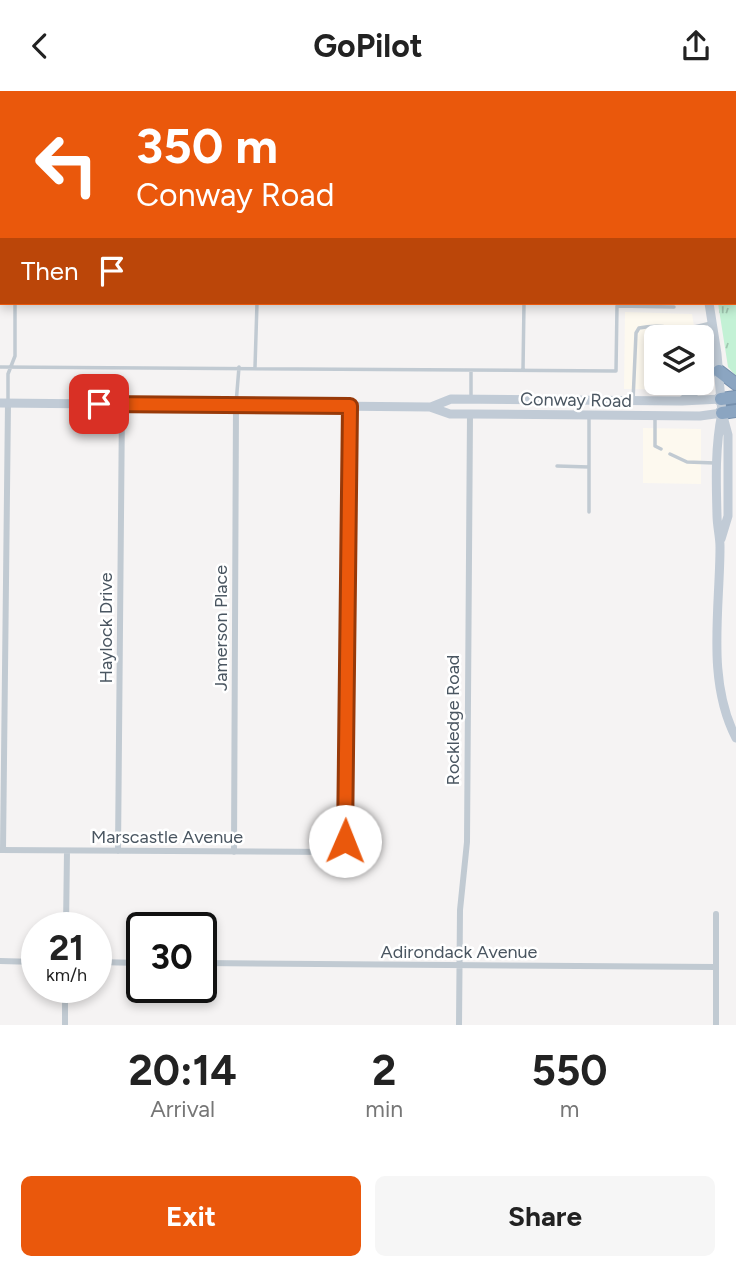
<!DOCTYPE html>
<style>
body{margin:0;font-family:Figtree,sans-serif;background:#f6f6f6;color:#222;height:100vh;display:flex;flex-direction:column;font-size:26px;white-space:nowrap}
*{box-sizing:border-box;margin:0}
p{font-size:23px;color:#767676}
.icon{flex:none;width:38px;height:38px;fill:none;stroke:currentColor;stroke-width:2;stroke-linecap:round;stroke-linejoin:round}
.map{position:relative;height:934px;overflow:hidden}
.side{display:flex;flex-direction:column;background:#fff;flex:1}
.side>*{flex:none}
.hud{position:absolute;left:0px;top:0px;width:737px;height:214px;box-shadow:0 4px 10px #0003;background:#ea580c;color:#fff;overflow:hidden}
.buttons{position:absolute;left:644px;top:234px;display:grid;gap:14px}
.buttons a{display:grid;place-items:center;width:70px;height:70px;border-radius:10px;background:#fff;box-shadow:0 4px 10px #0003;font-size:35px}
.speed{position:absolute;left:21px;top:821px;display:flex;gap:14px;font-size:35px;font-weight:700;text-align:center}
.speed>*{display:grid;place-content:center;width:91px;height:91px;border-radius:50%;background:#fff;box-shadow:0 4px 10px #0003;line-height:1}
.speed small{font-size:18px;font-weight:400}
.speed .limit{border:4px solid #111;border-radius:10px;background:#fff;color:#111}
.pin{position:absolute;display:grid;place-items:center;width:60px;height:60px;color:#fff;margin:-30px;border-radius:14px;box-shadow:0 4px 10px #0006}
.me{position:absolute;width:77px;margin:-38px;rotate:1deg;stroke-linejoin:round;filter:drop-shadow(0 0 5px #0008)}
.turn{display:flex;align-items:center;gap:24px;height:147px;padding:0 21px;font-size:32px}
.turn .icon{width:91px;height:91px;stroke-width:2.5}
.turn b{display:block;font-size:49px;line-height:60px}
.then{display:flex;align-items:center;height:66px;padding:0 21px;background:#0003;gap:14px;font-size:26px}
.eta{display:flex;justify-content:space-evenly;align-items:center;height:119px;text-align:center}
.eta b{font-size:42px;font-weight:700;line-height:49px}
.primary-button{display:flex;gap:14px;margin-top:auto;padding:14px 21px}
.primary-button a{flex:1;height:80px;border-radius:10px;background:#ea580c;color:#fff;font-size:28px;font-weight:700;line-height:80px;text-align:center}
.primary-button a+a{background:#f6f6f6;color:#222}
header{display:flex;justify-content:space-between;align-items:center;height:91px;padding:0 21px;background:#fff;font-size:32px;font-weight:700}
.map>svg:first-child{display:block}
</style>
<header><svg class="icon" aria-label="back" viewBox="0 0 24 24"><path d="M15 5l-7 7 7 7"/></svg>GoPilot<svg class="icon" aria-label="share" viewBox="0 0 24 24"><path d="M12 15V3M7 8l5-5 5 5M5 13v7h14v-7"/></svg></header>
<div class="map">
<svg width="736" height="934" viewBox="0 0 736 934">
<defs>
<pattern id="park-tufts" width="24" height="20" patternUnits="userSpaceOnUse" patternTransform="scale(1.75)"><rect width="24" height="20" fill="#c3f1d5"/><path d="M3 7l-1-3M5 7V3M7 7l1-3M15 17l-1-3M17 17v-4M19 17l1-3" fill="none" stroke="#a0c6b0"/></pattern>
</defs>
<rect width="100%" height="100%" fill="#f5f3f3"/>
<!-- commercial -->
<path fill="#fdf9ef" d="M 625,221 L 692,223 L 696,247 L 656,247 L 656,292 L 695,293 L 686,299 L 624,298 Z
M 643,337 L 701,338 L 701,393 L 643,392 Z"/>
<!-- park -->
<path fill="url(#park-tufts)" d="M 735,75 L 736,76 L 736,285 L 728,276 L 718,212 L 735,212 Z"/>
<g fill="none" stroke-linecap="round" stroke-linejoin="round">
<!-- motorway casing -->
<g stroke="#7690ad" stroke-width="14">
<path id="motorway" d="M 719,280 L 736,293
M 721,308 L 736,306
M 722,322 L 736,320"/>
</g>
<!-- service -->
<path stroke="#c1cad2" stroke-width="3.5" d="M 42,0 L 42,2
M 543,0 L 544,2
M 387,2 L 387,0
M 555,2 L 556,0
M 735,136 L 736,136
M 686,238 L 711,232
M 0,276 L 616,280 L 617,215 L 674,216
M 255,276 L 257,212
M 523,279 L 524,212
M 471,306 L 471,280
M 8,310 L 8,283 L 15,265 L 15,212
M 633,310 L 636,242 L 639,237 C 666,231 688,241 713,246
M 236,313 L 239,276
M 655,327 L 655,355 L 661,358
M 670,363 L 687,371 L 715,372
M 557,375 L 589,376
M 589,421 L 589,327"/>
<!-- minor -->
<path stroke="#c1cad2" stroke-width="6" d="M 0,759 L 335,761 L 343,757 L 345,750 L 350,315
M 3,759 L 8,312
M 118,760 L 122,313
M 234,761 L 236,314
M 66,836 L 67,760
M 0,870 L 37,871
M 96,871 L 142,872
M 201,872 L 716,876
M 65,934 L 65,896
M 459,934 L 460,819 L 467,751 L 470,323
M 716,934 L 716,823"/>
<!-- secondary -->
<path stroke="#c1cbd6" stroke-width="9" d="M 568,0 L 570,2
M 709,212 L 717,263 L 722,322 L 728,344 L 728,425 L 721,448
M 683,309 L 703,295 L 716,266
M 0,312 L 430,316 L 450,323 L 470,323 L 700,325 L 722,322
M 431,316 L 451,308 L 682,310 L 721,308
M 722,322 C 715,355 716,390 717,424 C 717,435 720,445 720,456 C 720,518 706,589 736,647"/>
<!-- motorway -->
<use href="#motorway" stroke="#8ba5c1" stroke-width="12"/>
</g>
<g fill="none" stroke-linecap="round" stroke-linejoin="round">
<!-- route casing -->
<g stroke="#983908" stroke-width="18">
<path id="route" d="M 99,313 L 350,315 L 345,750"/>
</g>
<!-- route -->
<use href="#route" stroke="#ea580c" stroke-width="12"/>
</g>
<g text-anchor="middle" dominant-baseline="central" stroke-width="5" stroke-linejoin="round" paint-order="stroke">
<!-- street labels -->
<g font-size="18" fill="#4a5661" stroke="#fff">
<text transform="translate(576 309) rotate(1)">Conway Road</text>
<text transform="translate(106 537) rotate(-90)">Haylock Drive</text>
<text transform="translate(221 537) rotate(-90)">Jamerson Place</text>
<text transform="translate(453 629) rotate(-90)">Rockledge Road</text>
<text x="167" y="746">Marscastle Avenue</text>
<text x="459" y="861">Adirondack Avenue</text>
</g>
</g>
</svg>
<div class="buttons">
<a><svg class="icon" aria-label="layers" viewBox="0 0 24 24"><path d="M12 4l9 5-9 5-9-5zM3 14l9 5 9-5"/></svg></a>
</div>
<div class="speed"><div>21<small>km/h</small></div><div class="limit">30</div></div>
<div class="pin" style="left:99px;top:313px;background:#d93025"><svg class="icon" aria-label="arrive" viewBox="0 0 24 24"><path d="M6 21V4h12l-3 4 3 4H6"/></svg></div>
<svg class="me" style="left:345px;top:750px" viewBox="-20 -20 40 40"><circle r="19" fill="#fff"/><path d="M0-13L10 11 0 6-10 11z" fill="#ea580c"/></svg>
<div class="hud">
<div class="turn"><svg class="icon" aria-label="left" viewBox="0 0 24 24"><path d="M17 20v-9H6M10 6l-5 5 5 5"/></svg><div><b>350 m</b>Conway Road</div></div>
<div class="then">Then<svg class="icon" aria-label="arrive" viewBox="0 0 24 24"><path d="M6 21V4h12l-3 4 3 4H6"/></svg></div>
</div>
</div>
<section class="side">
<div class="eta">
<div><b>20:14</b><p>Arrival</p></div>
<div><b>2</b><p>min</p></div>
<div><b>550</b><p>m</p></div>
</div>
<div class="primary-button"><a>Exit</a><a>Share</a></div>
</section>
